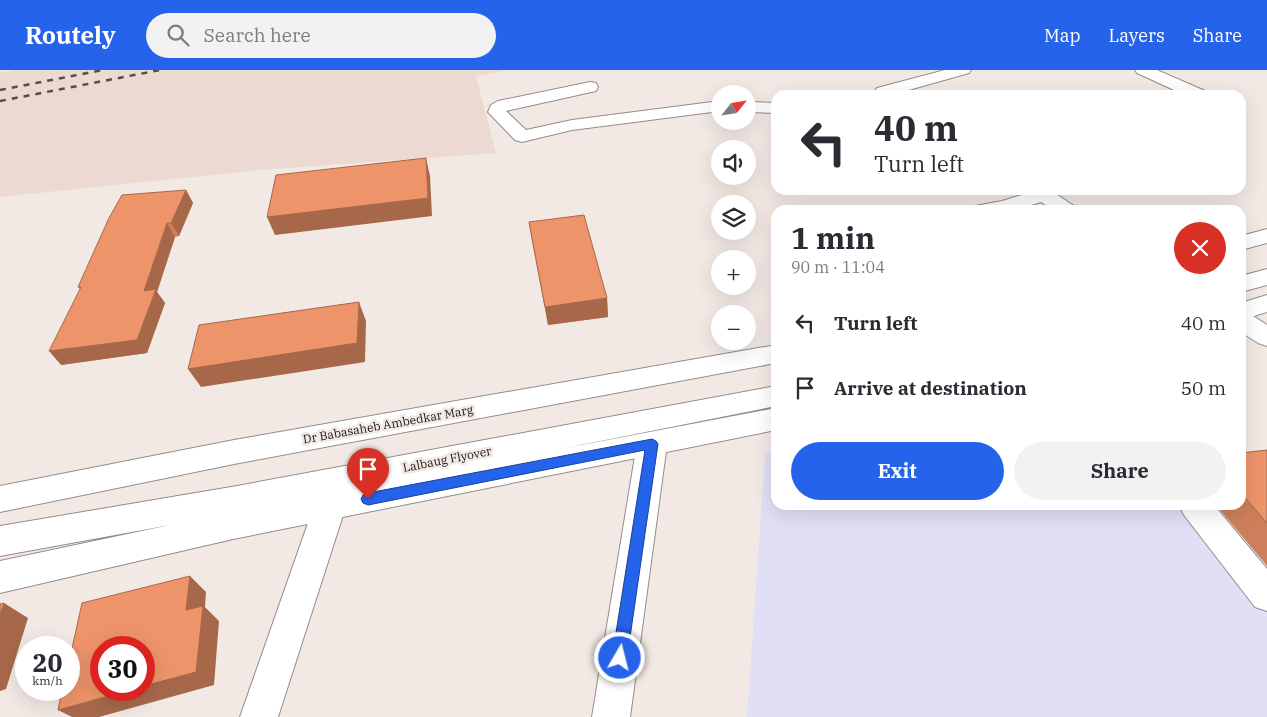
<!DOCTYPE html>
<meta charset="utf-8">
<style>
body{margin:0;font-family:"IBM Plex Serif",serif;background:#f2f2f3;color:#2b2b33;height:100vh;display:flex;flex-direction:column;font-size:19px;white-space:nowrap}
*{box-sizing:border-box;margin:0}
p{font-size:16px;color:#7c7c81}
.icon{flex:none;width:28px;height:28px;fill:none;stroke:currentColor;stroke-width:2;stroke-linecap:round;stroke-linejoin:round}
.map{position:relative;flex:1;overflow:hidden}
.side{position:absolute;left:771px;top:135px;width:475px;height:305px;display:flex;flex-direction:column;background:#fff;border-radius:15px;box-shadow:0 5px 20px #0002}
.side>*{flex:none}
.banner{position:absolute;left:771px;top:20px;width:475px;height:105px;border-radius:15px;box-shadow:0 5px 20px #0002;background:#fff;color:#2b2b33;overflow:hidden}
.needle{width:32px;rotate:60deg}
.tools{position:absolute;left:711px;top:15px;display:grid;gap:10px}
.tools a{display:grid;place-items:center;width:45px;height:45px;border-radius:50%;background:#fff;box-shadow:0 5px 20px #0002;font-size:25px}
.speed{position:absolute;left:15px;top:566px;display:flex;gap:10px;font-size:25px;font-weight:700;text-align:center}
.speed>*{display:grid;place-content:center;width:65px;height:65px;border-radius:50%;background:#fff;box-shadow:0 5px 20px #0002;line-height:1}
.speed small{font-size:12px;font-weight:400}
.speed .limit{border:8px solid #d22;background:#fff;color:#111}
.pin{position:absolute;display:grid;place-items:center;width:42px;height:42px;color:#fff;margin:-51px -21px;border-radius:50% 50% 50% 0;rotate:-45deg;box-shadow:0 0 5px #0007}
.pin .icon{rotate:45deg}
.me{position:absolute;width:55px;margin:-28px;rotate:8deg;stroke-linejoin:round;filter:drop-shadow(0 0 4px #0008)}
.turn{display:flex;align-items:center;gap:18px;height:105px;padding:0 20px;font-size:22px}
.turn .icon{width:65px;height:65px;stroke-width:2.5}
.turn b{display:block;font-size:35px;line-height:42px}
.round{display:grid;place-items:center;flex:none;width:52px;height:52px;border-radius:26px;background:#f2f2f3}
.summary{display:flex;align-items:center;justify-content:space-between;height:85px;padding:0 20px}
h1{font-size:30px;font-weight:700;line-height:38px}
.action{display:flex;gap:10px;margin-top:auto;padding:10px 20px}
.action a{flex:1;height:58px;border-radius:30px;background:#2563eb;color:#fff;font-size:20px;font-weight:700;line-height:58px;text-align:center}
.action a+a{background:#f2f2f3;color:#2b2b33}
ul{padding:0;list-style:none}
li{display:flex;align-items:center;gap:15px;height:65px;padding:0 20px}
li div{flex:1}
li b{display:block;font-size:19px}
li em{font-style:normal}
header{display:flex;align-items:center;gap:30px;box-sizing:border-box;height:70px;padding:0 25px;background:#2563eb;color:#fff}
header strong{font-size:24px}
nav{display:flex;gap:28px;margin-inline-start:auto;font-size:18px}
.search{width:350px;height:45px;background:#f2f2f3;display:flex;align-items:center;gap:12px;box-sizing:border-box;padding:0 18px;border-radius:28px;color:#7c7c81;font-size:19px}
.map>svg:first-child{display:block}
</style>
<header>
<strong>Routely</strong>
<div class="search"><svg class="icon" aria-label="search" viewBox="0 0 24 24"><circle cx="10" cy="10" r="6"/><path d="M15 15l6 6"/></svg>Search here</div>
<nav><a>Map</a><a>Layers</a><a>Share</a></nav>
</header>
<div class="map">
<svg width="1267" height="647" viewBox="0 0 1267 647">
<rect width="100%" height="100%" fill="#f3e9e4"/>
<!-- commercial -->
<path fill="#e1dff5" d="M 776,380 L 776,435 L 1241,435 L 1267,444 L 1267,647 L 747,647 L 765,383 Z"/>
<!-- built -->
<path fill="#ecdad2" d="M 16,0 L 508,0 L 476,6 L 496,83 L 261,100 L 0,127 L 0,3 Z"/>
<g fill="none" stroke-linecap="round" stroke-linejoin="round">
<!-- minor casing -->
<g stroke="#958c88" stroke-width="2">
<path id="minor" d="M 945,0 L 971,0 L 969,3 L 891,25 L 877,25 L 874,22 L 877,18 Z
M 1135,0 L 1157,0 L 1205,21 L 1208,25 L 1185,25 L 1137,3 Z
M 590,12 L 596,13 L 598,17 L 596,21 L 506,41 L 526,60 L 572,50 L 720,31 L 720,41 L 572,60 L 522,72 L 515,70 L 488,42 L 491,35 L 498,31 Z
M 748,32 L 776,33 L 776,43 L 748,42 Z
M 1026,120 L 1050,120 L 1074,136 L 1078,140 L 1053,140 L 1041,132 L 1016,140 L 971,140 L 975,136 L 1002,131 L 1028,123 Z
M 1241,242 L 1250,244 L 1267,255 L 1267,276 L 1258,273 L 1241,262 Z
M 652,362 L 662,366 L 667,374 L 630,647 L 592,647 L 637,374 L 642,366 Z
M 330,422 L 341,426 L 346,436 L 278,647 L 240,647 L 314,436 L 319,426 Z
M 1179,435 L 1214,435 L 1267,499 L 1267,541 L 1255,537 L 1184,445 Z"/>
</g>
<!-- highway casing -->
<g stroke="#958c88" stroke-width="2">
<path id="highway" d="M 1267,159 L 1267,173 L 1241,180 L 1241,166 Z
M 1267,199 L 1267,215 L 1241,222 L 1241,206 Z
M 1267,225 L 1267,242 L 1241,250 L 1241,233 Z
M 776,275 L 776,293 L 234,394 L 0,442 L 0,416 L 234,370 Z
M 776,316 L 776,336 L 555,380 L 776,338 L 776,360 L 233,469 L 0,523 L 0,491 L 170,455 L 0,486 L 0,456 L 237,416 Z"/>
</g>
<!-- minor -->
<use href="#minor" fill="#fff" fill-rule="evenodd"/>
<!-- highway -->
<use href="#highway" fill="#fff" fill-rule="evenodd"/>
<!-- rail -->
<path stroke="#544e4c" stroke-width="2.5" stroke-dasharray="6 6" stroke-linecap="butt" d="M 0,20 L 103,0
M 0,31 L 160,0"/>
</g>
<!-- wall -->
<path fill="#cd7f5b" d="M 186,120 L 193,133 L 179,166 L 175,167 L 157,222 L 165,233 L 147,283 L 61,295 L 80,219 L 78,217 Z
M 529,152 L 607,228 L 608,247 L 548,255 L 532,171 Z
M 1267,380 L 1267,496 L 1216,435 L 1241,435 L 1241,383 Z"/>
<!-- shaded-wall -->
<path fill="#a7684a" d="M 426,88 L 430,106 L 432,146 L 275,165 L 267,147 Z
M 186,120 L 193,133 L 179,166 L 171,153 Z
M 167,153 L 175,167 L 157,222 L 165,233 L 147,283 L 61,295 L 49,281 Z
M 607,228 L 608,247 L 548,255 L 545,237 Z
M 359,232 L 366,251 L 365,292 L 201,317 L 188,299 Z
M 190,506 L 206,522 L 205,537 L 219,551 L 214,615 L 99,647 L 72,647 L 58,640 L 130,620 L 144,620 L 144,616 Z
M 4,533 L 28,548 L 6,619 L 0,621 L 0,545 Z"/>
<!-- building -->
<path fill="#ee946a" stroke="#a7684a" d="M 426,88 L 428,128 L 267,147 L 276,105 Z
M 186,120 L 171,153 L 167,153 L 144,221 L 156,219 L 137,270 L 49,281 L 81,217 L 78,217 L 109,148 L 122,125 Z
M 584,145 L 607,228 L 545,237 L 529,152 Z
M 359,232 L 357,273 L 188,299 L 199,255 Z
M 1267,380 L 1267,453 L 1241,423 L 1241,383 Z
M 190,506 L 186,540 L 203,536 L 196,602 L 144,616 L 144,578 L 101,578 L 101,620 L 130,620 L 58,640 L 62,620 L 69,620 L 69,592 L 82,533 Z
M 4,533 L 0,545 L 0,534 Z"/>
<!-- route -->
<path fill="#2563eb" stroke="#184099" d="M 652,369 L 656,371 L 658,374 L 627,588 L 625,594 L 620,596 L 614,594 L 612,588 L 645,380 L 368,435 L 363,433 L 361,429 L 363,425 L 368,423 Z"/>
<g text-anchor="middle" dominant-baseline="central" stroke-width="5" stroke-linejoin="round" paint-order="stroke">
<!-- street labels -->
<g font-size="12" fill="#191514" stroke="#f3e9e4">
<text transform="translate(388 354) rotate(-10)">Dr Babasaheb Ambedkar Marg</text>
<text transform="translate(447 389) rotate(-11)">Lalbaug Flyover</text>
</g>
</g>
</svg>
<div class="tools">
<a><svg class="needle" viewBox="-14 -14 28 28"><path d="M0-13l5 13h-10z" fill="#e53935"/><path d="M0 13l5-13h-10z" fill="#7c7c81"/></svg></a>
<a><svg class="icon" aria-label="sound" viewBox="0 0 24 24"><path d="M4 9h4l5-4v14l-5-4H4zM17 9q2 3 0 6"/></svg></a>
<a><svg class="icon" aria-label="layers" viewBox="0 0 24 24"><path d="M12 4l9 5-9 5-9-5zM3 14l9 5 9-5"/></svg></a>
<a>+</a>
<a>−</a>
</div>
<div class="speed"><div>20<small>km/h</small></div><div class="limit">30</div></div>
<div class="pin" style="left:368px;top:429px;background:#d93025"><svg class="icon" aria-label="arrive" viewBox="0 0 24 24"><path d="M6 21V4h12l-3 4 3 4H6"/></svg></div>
<svg class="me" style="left:620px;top:588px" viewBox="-20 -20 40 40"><circle r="17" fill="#2563eb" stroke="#fff" stroke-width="3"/><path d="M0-11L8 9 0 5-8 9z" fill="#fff"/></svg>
<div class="banner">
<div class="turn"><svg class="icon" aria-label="left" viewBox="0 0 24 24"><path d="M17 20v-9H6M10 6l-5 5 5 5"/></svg><div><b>40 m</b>Turn left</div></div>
</div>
<section class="side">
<div class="summary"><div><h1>1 min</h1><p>90 m · 11:04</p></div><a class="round" style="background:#d93025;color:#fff"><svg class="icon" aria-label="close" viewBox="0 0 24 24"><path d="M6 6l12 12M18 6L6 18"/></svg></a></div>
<ul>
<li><svg class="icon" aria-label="left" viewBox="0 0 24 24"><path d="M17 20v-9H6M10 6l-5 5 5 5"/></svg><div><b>Turn left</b></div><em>40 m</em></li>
<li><svg class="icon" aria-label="arrive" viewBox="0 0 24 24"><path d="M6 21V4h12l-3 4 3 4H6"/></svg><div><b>Arrive at destination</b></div><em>50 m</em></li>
</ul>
<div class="action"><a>Exit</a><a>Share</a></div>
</section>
</div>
